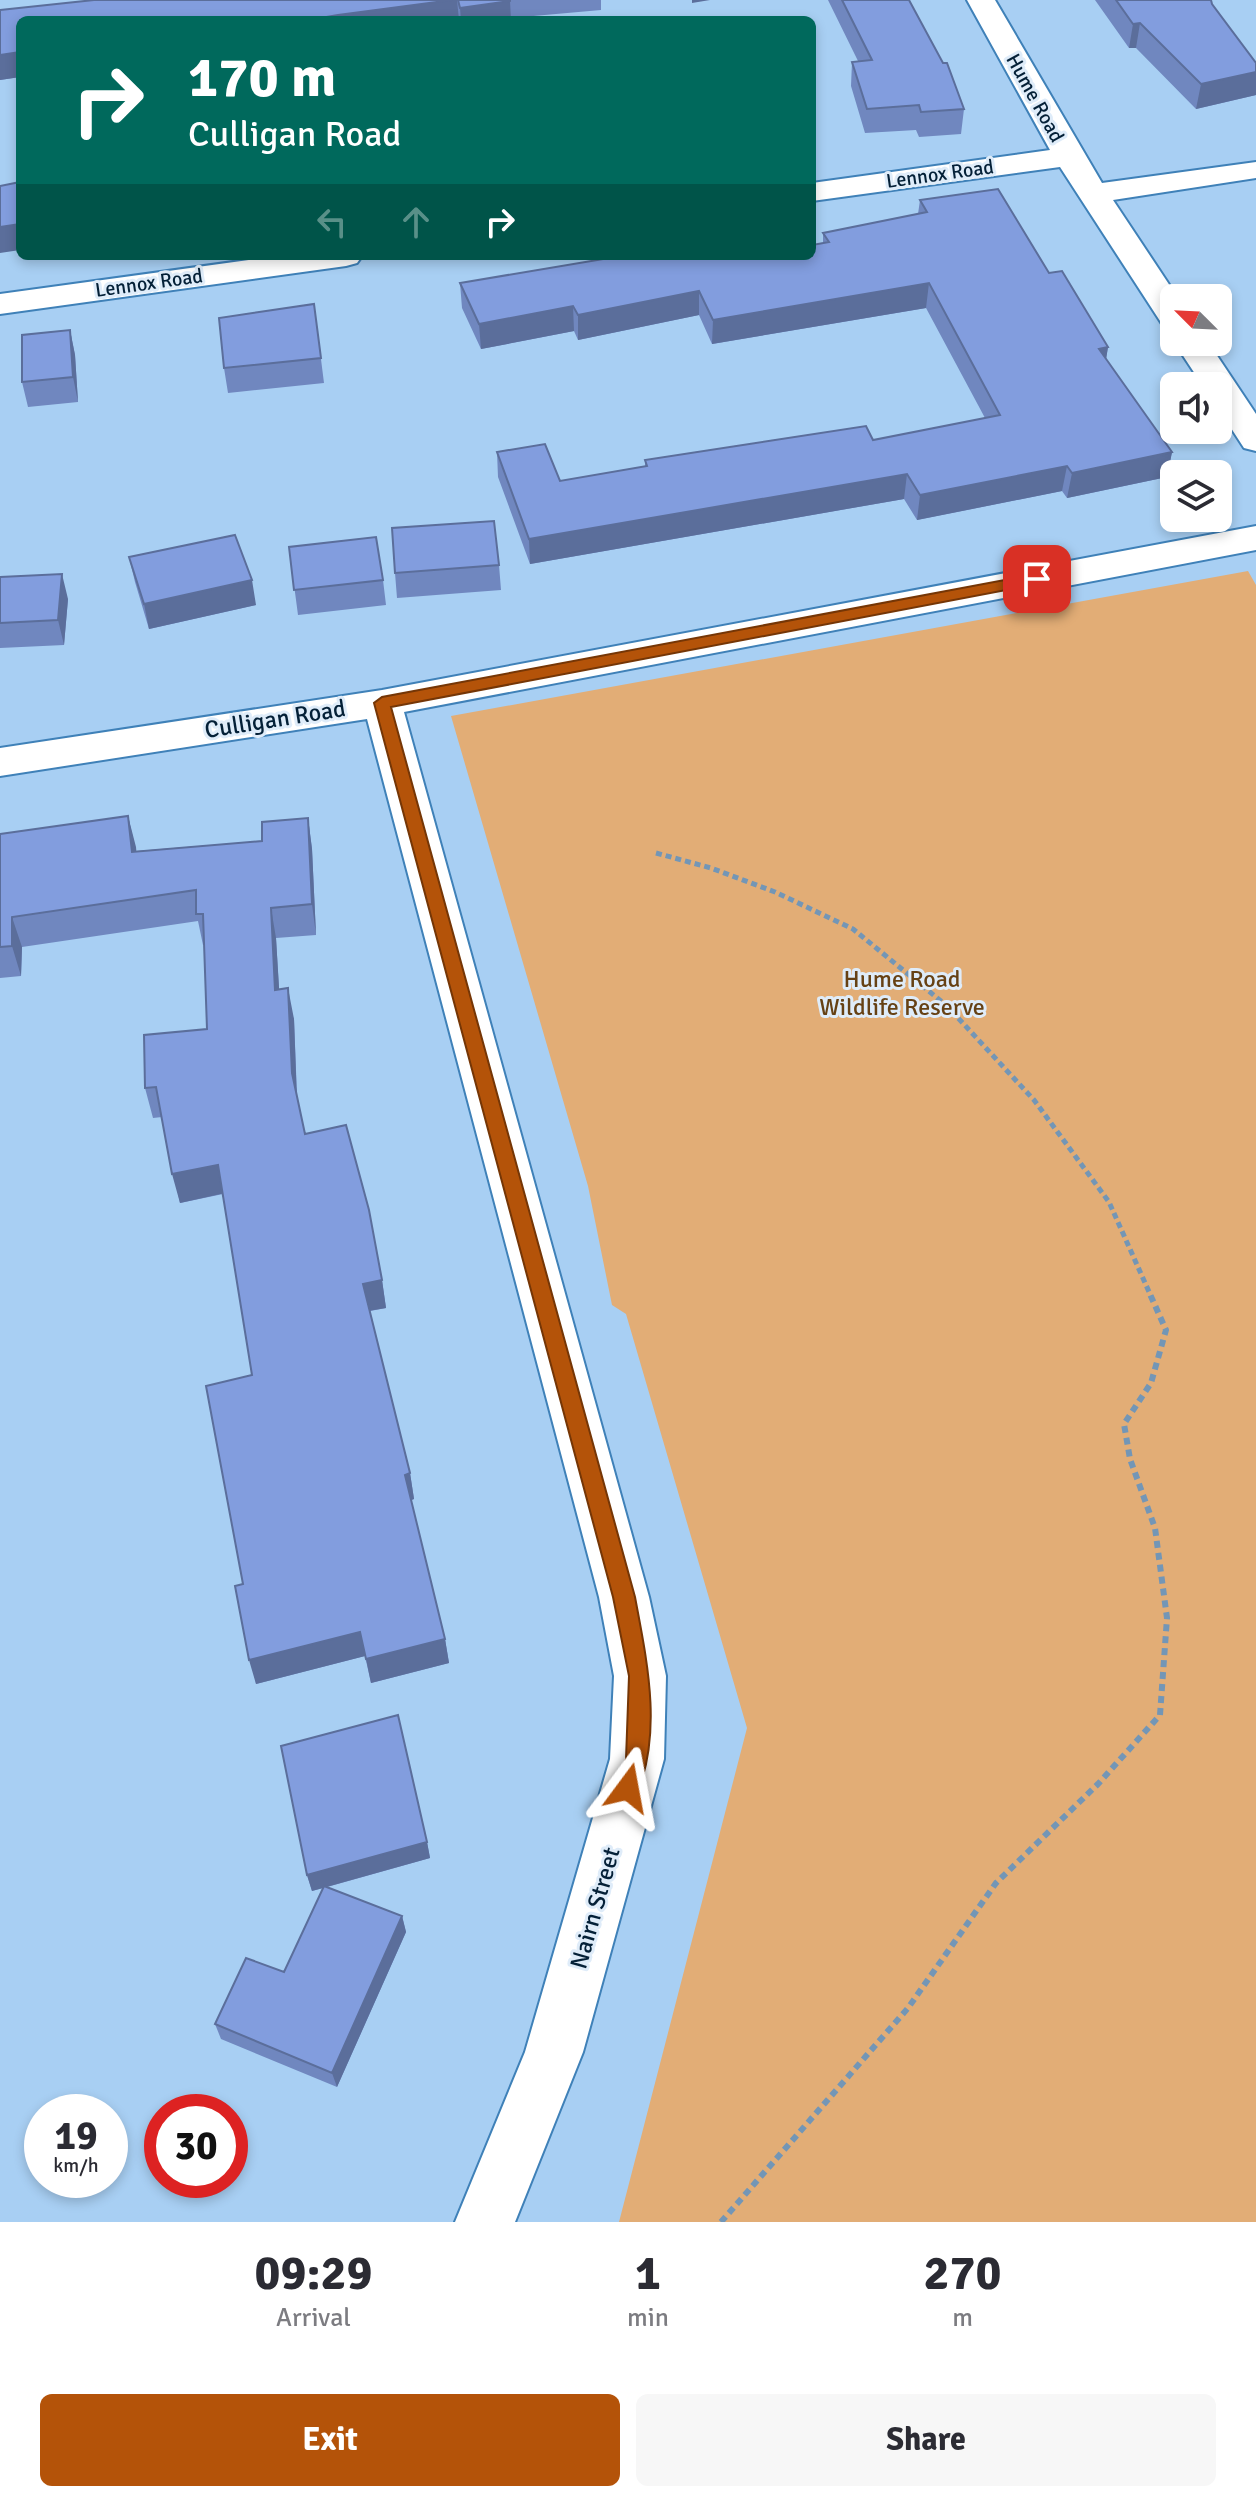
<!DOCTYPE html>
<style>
body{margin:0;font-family:Signika,sans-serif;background:#f7f7f7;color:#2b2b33;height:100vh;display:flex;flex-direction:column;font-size:30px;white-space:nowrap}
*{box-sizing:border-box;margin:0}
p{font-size:26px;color:#7c7c81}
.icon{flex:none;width:44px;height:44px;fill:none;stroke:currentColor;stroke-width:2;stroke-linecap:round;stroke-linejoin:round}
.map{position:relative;height:2222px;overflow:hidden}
.panel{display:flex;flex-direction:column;background:#fff;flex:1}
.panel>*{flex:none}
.top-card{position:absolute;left:16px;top:16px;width:800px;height:244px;border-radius:12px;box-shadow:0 4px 12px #0003;background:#00695c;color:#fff;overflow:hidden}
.needle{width:52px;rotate:294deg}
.buttons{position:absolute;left:1160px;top:284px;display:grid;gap:16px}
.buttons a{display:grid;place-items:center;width:72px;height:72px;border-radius:12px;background:#fff;box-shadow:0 4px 12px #0003;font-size:40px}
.speed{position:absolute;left:24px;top:2094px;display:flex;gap:16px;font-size:40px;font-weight:700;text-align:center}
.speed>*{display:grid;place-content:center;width:104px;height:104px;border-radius:50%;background:#fff;box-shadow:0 4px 12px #0003;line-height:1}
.speed small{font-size:20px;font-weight:400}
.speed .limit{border:12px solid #d22;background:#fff;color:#111}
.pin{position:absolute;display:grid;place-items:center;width:68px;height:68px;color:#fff;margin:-34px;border-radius:16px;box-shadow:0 4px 12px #0006}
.me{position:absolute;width:88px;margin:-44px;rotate:13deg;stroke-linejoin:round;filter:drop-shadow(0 0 6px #0008)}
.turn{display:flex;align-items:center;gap:28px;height:168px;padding:0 40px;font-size:36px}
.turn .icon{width:104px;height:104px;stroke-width:2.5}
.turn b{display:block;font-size:56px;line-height:68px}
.lanes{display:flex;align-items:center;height:76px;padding:0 40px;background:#0003;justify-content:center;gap:40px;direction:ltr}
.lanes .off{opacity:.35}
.eta{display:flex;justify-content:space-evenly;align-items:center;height:136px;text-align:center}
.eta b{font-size:48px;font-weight:700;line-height:56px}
.primary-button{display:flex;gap:16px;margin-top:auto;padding:16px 40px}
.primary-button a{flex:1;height:92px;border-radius:12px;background:#b45309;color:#fff;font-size:32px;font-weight:700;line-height:92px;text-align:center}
.primary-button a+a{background:#f7f7f7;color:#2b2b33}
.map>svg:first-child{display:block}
</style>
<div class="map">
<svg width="1256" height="2222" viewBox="0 0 1256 2222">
<rect width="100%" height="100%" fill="#a8cff3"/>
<!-- green -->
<path fill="#e2ad76" d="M 1248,571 L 1256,585 L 1256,2222 L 619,2222 L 747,1728 L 626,1314 L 612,1305 L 588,1186 L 451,716 Z"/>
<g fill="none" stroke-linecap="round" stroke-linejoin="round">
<!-- minor casing -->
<g stroke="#3f81b8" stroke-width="4">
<path id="minor" d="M 967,0 L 995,0 L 1102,183 L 1256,162 L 1256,178 L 1113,200 L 1178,298 L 1174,298 L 1174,327 L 1162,324 L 1060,167 L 812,201 L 812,183 L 1050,150 Z
M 277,256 L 362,256 L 357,263 L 346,266 L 0,314 L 0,294 Z
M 1174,342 L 1208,342 L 1256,414 L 1256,451 L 1244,448 L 1218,408 L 1218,386 L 1203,386 Z
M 1256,526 L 1256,550 L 404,712 L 649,1597 L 666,1676 L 664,1759 L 583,2052 L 515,2222 L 455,2222 L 525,2052 L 610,1759 L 614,1676 L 599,1597 L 367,719 L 0,776 L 0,748 L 382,690 Z"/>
</g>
<!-- path-far1 -->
<path stroke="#7396b6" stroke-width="5" stroke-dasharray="6 4" stroke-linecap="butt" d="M 656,853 L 711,868 L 775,892 L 853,929 L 947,1006 L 1034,1100 L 1109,1202 L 1150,1294"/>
<!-- path -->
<path stroke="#7396b6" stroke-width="6" stroke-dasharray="7 5" stroke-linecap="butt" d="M 721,2222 L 908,2008 L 996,1883 L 1098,1784 L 1160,1715 L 1167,1618 L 1155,1528 L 1130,1459 L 1124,1424 L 1151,1383 L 1166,1330 L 1149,1292"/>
<!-- minor -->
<use href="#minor" fill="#fff" fill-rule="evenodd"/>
</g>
<!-- wall -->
<path fill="#7087bf" d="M 94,0 L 601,0 L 601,10 L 511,18 L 511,20 L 20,20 L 20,77 L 0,80 L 0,10 Z
M 828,0 L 909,0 L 964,109 L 961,134 L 919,137 L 916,130 L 865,133 L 851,86 L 852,62 L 858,61 Z
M 1095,0 L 1211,0 L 1212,4 L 1256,95 L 1196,109 L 1136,48 L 1129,48 Z
M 920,200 L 1049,273 L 1108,347 L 1106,359 L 1172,452 L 1167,477 L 1067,498 L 1062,491 L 917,520 L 904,499 L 530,564 L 498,477 L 497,452 L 560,481 L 645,466 L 645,460 L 873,440 L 985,418 L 926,308 L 712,344 L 699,315 L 578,340 L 574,331 L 481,349 L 462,308 L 460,283 L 724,258 L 823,243 L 823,233 L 918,214 Z
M 314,304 L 324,383 L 228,393 L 224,368 Z
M 70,330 L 75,355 L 78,402 L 28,407 L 22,382 Z
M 289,547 L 383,580 L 386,605 L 298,615 Z
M 129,557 L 256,605 L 149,629 L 135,582 Z
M 499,565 L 501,590 L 397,598 L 395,573 Z
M 0,577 L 68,599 L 64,645 L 0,648 Z
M 128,816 L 136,851 L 262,841 L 308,818 L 312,849 L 316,935 L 276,938 L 279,989 L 294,1019 L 297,1096 L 305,1134 L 382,1280 L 386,1308 L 370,1311 L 410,1473 L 414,1499 L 411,1500 L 445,1639 L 449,1663 L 371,1683 L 365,1656 L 256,1684 L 243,1584 L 252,1375 L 223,1194 L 180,1203 L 162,1117 L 153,1118 L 145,1088 L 207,1029 L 204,945 L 203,945 L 198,921 L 22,947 L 21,976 L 0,978 L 0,834 Z
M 427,1842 L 430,1858 L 327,1887 L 402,1916 L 406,1932 L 337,2087 L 221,2039 L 215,2024 L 284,1972 L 323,1888 L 312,1891 L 307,1875 Z"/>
<!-- shaded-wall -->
<path fill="#5b6e9b" d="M 452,0 L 457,0 L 459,20 L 309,20 L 338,15 Z
M 692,0 L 710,0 L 692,3 Z
M 510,1 L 511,20 L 461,20 L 460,8 Z
M 1140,23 L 1136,48 L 1129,48 L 1133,24 Z
M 20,52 L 20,77 L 0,80 L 0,55 Z
M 1256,72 L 1256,95 L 1196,109 L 1201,84 Z
M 20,224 L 20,250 L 0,253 L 0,227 Z
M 929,283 L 926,308 L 712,344 L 713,320 Z
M 699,291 L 699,315 L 578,340 L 578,315 Z
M 573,306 L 574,331 L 481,349 L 479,324 Z
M 70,330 L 75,355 L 78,402 L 73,377 Z
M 1108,347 L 1104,372 L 1099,349 Z
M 1172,452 L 1167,477 L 1067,498 L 1072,473 Z
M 1067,466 L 1062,491 L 917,520 L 920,495 Z
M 907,474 L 904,499 L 530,564 L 529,539 Z
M 62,574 L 68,599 L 64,645 L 58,620 Z
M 252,580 L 256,605 L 149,629 L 144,604 Z
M 128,816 L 136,847 L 139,882 L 132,852 Z
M 308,818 L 312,849 L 316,935 L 312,904 Z
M 271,908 L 276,938 L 281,1020 L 275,990 Z
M 12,917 L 22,947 L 21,976 L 12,946 Z
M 288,988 L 294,1019 L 297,1102 L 292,1073 Z
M 218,1165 L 225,1193 L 180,1203 L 172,1174 Z
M 382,1280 L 386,1308 L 368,1311 L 363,1284 Z
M 410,1473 L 414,1499 L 409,1501 L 405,1475 Z
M 360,1632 L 365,1656 L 256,1684 L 249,1660 Z
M 445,1639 L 449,1663 L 371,1683 L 366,1659 Z
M 427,1842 L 430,1858 L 312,1891 L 307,1875 Z
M 402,1916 L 406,1932 L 337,2087 L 332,2073 Z"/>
<!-- building -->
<path fill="#829dde" stroke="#5b6e9b" stroke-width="2" d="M 94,0 L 452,0 L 338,15 L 309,20 L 20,20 L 20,52 L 0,55 L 0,10 Z
M 458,0 L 510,0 L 510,1 L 460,8 Z
M 842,0 L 909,0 L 943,63 L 947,63 L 964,109 L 921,112 L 919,105 L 867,109 L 852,62 L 872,60 Z
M 1116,0 L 1211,0 L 1212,4 L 1256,63 L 1256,72 L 1201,84 L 1140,23 L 1133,24 Z
M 20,182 L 20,224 L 0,227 L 0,186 Z
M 998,189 L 1049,273 L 1062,271 L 1108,347 L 1099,349 L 1172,452 L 1072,473 L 1067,466 L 920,495 L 907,474 L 529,539 L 497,452 L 545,444 L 560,481 L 647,466 L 645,460 L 866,426 L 873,440 L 1000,415 L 929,283 L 713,320 L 699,291 L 578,315 L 573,306 L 479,324 L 460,283 L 621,256 L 722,256 L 724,258 L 739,256 L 812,256 L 812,245 L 829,242 L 823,233 L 927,212 L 920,200 Z
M 314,304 L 321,358 L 224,368 L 219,318 Z
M 70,330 L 73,377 L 22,382 L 22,335 Z
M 494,521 L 499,565 L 395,573 L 392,528 Z
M 235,535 L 252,580 L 144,604 L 129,557 Z
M 376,537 L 383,580 L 294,590 L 289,547 Z
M 62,574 L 58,620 L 0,623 L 0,577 Z
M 128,816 L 132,852 L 262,841 L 262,822 L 308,818 L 312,904 L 271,908 L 275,990 L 288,988 L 292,1073 L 305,1134 L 346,1125 L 369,1210 L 382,1280 L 363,1284 L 410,1473 L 405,1475 L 445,1639 L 366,1659 L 360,1632 L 249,1660 L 235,1586 L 243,1584 L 206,1386 L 252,1375 L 218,1165 L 172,1174 L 156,1087 L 145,1088 L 144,1035 L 207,1029 L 203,914 L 196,914 L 196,890 L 12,917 L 12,946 L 0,947 L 0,834 Z
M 398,1715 L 427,1842 L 307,1875 L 281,1746 Z
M 324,1886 L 402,1916 L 332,2073 L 215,2024 L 246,1958 L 284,1972 Z"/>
<!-- route -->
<path fill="#b45309" stroke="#753606" stroke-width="2" d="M 1037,574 L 1043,575 L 1043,583 L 391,707 L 635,1597 C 647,1661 663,1733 636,1796 L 628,1799 L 621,1796 L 617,1788 L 626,1759 L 629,1676 L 613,1597 L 374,703 L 382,697 Z"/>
<g text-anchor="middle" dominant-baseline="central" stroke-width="6" stroke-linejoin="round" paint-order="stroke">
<!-- far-street labels -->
<g font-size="20" fill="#042037" stroke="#dfecf9">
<text transform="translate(1035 98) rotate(61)">Hume Road</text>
<text transform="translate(940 174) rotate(-8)">Lennox Road</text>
<text transform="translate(149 283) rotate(-8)">Lennox Road</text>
</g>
<!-- street labels -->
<g font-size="24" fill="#042037" stroke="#dfecf9">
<text transform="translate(275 719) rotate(-9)">Culligan Road</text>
<text transform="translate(595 1908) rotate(-74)">Nairn Street</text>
</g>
<!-- park labels -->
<g font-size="24" fill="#664114" stroke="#dfecf9">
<text x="902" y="979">Hume Road<tspan x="902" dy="28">Wildlife Reserve</tspan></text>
</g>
</g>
</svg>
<div class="buttons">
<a><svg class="needle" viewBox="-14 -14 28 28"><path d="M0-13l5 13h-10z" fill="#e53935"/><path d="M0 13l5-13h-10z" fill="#7c7c81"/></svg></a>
<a><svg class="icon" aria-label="sound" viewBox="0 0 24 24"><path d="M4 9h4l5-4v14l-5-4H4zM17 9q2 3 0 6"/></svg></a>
<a><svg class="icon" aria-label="layers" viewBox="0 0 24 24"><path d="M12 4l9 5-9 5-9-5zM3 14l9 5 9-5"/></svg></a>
</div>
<div class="speed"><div>19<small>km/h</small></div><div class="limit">30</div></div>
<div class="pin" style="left:1037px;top:579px;background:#d93025"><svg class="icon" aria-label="arrive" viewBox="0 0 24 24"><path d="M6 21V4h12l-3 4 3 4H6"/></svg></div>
<svg class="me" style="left:628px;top:1788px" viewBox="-20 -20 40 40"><path d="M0-17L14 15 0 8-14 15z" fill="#b45309" stroke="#fff" stroke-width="4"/></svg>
<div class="top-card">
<div class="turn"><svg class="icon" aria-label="right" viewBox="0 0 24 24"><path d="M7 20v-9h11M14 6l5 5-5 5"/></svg><div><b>170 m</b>Culligan Road</div></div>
<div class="lanes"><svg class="icon off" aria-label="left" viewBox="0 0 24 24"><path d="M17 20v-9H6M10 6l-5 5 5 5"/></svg><svg class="icon off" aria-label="ahead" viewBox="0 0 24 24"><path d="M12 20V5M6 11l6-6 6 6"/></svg><svg class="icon" aria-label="right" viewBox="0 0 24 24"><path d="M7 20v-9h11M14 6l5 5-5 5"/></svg></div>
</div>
</div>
<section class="panel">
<div class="eta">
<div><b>09:29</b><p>Arrival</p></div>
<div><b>1</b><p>min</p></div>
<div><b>270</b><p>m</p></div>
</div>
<div class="primary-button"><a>Exit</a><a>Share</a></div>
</section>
